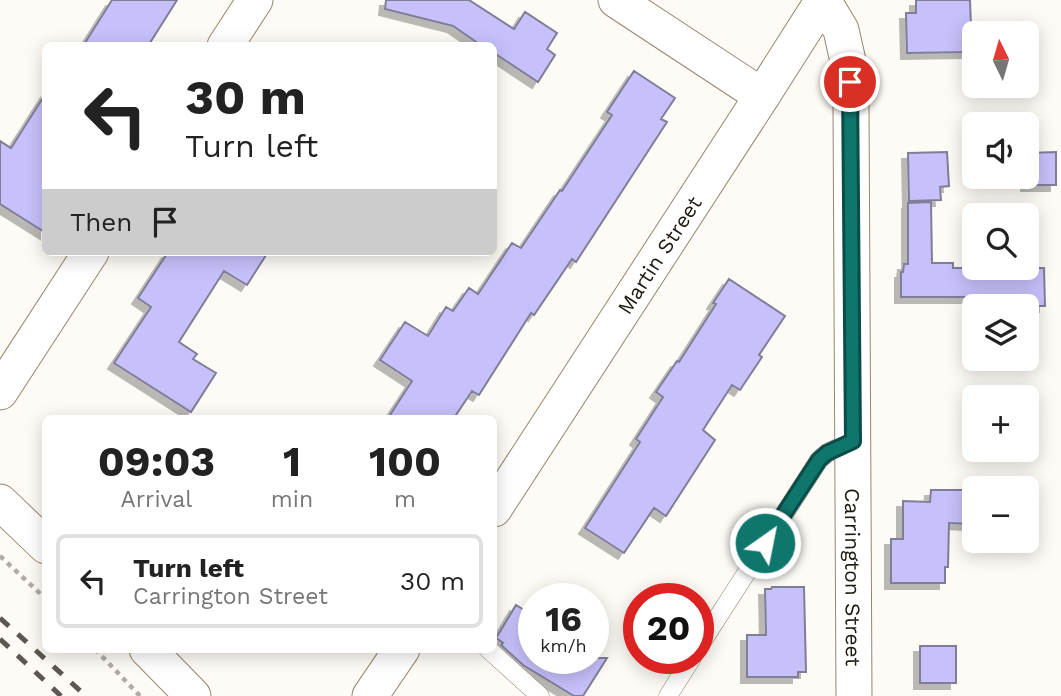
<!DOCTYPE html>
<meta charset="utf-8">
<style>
body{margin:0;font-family:"Work Sans",sans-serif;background:#f2f2f2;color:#222;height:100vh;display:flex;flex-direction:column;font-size:26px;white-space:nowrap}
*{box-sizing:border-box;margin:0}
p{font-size:23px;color:#767676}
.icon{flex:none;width:38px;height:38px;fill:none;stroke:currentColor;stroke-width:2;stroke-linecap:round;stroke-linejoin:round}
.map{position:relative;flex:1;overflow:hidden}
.side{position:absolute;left:42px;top:415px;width:455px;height:238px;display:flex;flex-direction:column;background:#fff;border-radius:10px;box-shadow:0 4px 18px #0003}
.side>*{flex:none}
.banner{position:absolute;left:42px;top:42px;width:455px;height:214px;border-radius:10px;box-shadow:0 4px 18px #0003;background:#fff;color:#222;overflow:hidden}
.needle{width:46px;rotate:355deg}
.buttons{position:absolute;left:962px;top:21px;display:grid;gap:14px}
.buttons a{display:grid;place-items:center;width:77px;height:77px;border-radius:10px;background:#fff;box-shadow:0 4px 18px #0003;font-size:35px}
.speed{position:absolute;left:518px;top:583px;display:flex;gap:14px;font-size:35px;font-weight:700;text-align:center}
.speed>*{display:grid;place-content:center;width:91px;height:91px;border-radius:50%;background:#fff;box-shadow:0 4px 18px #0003;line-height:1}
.speed small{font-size:18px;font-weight:400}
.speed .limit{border:10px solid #d22;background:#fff;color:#111}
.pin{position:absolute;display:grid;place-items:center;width:60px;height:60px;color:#fff;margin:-30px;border:4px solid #fff;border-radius:50%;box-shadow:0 2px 7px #0007}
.me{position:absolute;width:77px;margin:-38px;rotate:33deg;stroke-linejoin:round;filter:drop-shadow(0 0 5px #0008)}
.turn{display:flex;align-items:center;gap:24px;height:147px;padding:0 28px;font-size:32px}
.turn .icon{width:91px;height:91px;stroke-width:2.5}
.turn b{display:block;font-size:49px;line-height:60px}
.then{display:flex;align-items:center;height:66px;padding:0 28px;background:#0003;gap:14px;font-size:26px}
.eta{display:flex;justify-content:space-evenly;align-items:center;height:119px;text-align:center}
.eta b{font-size:42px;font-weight:700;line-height:49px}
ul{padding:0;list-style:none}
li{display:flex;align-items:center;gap:21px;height:94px;margin:0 14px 10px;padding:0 14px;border:4px solid #e0e0e0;border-radius:10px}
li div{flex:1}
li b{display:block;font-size:26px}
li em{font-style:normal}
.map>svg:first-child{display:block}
</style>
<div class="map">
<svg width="1061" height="696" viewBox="0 0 1061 696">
<defs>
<filter id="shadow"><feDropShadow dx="-6" dy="6" stdDeviation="0" flood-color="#0004"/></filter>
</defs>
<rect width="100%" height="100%" fill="#fefbf6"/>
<!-- building -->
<path fill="#c7c1fb" stroke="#807e97" stroke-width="2" filter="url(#shadow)" d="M 112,0 L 177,0 L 148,46 L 83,46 Z
M 386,0 L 469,0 L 514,29 L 525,12 L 557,33 L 547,49 L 555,55 L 538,82 L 494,53 L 494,46 L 482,46 L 453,26 L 385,9 Z
M 916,0 L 970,0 L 972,52 L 907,53 L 906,13 L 916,13 Z
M 634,71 L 675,98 L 661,119 L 667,122 L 576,262 L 572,259 L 534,315 L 531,313 L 479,395 L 472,391 L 454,418 L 388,418 L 412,381 L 380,360 L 405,322 L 428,336 L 446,307 L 453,311 L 469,288 L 478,294 L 512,243 L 521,248 L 560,190 L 562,191 L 612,115 L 607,112 Z
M 46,93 L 46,233 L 0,204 L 0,141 L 11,148 Z
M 947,152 L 949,186 L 940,187 L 941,200 L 909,201 L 908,153 Z
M 1056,152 L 1056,185 L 1027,185 L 1027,153 Z
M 931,202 L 932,263 L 953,263 L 953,268 L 1044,268 L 1045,306 L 994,306 L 994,297 L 901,297 L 901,272 L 903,272 L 904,264 L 908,264 L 908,203 Z
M 168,252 L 268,252 L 247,285 L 224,271 L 179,342 L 197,354 L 193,359 L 216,373 L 191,412 L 114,363 L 151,307 L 138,298 Z
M 729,279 L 785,316 L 759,355 L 762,357 L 740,390 L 732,385 L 703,430 L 715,440 L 666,516 L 654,508 L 624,553 L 585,528 L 640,442 L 636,439 L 663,397 L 656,392 L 677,361 L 679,362 L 716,304 L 713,303 Z
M 931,490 L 971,490 L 971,524 L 949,523 L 948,567 L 945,567 L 945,583 L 891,583 L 891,539 L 903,539 L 903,501 L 930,502 Z
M 772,587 L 804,587 L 806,672 L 798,672 L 798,677 L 747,677 L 747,635 L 766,635 L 765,589 L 771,589 Z
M 516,605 L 534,616 L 534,658 L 607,658 L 583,696 L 574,696 L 523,665 L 501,645 L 503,643 L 496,638 Z
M 920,646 L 956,646 L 956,683 L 920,683 Z"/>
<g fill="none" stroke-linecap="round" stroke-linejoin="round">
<!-- service casing -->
<g stroke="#96866f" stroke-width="19">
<path id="service" d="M 698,648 L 819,460 L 827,453 L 853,441
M 488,649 L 540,696
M 668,696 L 692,658"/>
</g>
<!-- minor casing -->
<g stroke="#96866f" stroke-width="37">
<g id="minor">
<path d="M 616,0 L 762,96"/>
<path id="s1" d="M 823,0 L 841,30 L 848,61 L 851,103 L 854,696"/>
<path d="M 225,46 L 255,0"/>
<path d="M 0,392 L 91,252"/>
<path d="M 0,502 L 46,546"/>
<path id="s2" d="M 494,509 L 762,96 L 823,0"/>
<path d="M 147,649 L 193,696"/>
<path d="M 370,696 L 402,649"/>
</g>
</g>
<!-- path -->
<path stroke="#b0aca5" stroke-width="4.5" stroke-dasharray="5 5" stroke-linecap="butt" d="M 0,556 L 46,599
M 95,649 L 140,696"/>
<!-- service -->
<use href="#service" stroke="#fff" stroke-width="18"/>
<!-- minor -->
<use href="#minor" stroke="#fff" stroke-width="35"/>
<!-- rail -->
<path stroke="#5c574f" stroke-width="5" stroke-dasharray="12 12" stroke-linecap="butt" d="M 0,618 L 86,696
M 0,639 L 61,696"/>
</g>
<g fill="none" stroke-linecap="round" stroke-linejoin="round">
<!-- route casing -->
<g stroke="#0a4d48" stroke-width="18">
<path id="route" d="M 765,543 L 819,460 L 827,453 L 853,441 L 850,82"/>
</g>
<!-- route -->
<use href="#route" stroke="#0f766e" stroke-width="12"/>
</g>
<g text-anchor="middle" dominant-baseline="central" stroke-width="5" stroke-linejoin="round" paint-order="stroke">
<!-- street labels -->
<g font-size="21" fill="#1e180f" stroke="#fff">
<text stroke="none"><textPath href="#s2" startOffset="303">Martin Street</textPath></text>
<text stroke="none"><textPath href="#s1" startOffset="583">Carrington Street</textPath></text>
</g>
</g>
</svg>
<div class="buttons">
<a><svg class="needle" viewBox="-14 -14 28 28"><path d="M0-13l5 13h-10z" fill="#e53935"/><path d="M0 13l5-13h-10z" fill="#767676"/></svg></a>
<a><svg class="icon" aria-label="sound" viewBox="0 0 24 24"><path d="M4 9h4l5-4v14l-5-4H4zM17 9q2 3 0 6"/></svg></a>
<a><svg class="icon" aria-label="search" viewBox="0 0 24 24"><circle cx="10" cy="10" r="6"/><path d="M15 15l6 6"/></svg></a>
<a><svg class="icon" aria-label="layers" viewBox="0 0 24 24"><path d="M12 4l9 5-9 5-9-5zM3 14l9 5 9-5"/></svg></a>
<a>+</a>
<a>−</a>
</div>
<div class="speed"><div>16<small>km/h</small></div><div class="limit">20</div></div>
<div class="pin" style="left:850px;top:82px;background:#d93025"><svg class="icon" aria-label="arrive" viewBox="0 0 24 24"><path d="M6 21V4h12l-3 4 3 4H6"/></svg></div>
<svg class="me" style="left:765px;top:543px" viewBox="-20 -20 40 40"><circle r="17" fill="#0f766e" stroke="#fff" stroke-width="3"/><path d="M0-11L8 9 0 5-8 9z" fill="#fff"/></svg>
<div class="banner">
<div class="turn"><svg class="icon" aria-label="left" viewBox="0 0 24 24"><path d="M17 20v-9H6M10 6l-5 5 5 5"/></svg><div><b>30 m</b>Turn left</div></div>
<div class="then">Then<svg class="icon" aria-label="arrive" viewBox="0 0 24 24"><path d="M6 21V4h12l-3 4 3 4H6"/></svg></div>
</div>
<section class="side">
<div class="eta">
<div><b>09:03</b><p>Arrival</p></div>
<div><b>1</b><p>min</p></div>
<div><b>100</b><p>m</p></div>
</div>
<ul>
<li><svg class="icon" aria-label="left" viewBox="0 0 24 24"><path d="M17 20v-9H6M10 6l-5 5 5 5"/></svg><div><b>Turn left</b><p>Carrington Street</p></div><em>30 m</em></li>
</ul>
</section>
</div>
